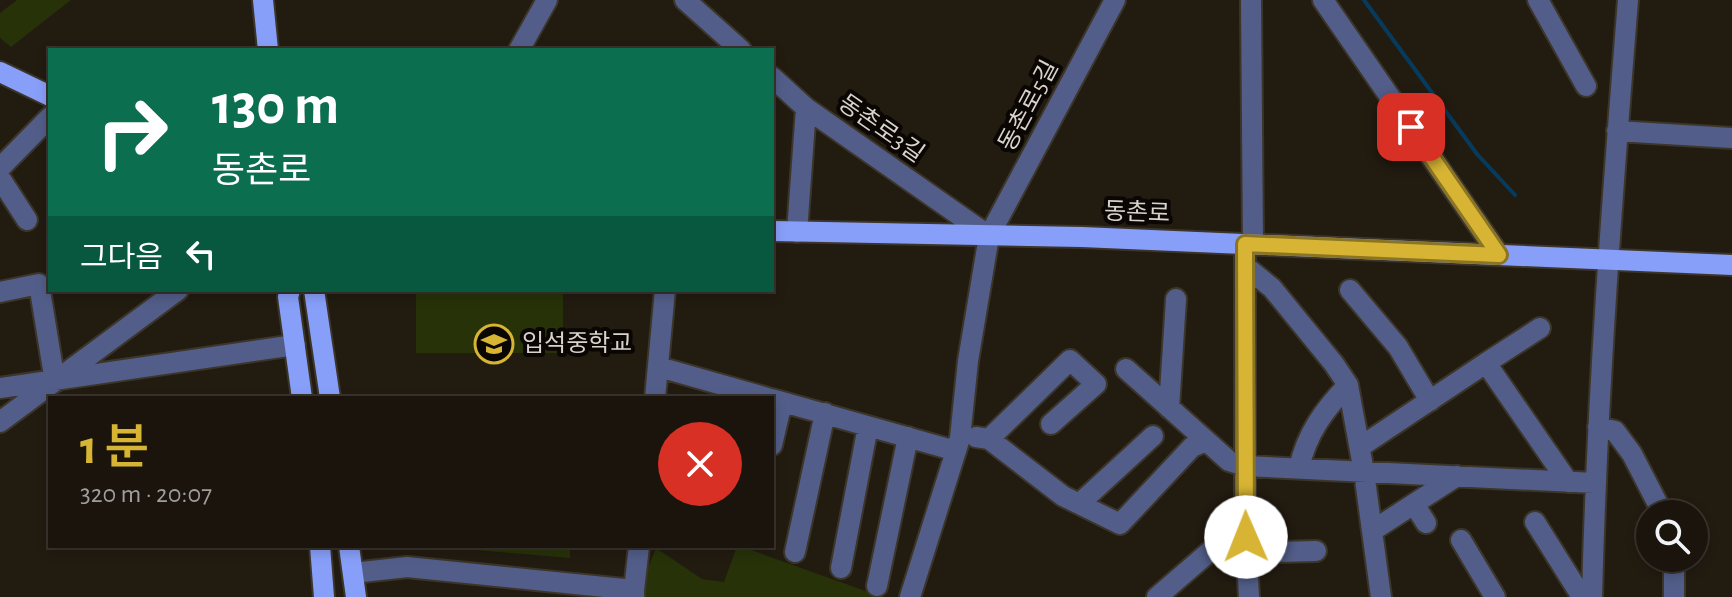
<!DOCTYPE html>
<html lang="ko">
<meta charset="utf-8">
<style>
body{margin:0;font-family:"Alegreya Sans","Noto Sans KR",sans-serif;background:#27211a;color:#f1f3f6;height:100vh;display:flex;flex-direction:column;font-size:30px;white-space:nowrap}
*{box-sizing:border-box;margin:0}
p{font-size:26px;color:#9f9e9d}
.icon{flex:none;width:44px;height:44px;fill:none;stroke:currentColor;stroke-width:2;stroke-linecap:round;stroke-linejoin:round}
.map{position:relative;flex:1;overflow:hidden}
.side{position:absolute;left:48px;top:396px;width:726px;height:152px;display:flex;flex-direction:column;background:#1a140c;border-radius:0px;box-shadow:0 4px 12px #0003,0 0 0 2px #38332d}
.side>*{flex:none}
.banner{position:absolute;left:48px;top:48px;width:726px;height:244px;border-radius:0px;box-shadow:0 4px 12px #0003,0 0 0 2px #38332d;background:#0b6e4f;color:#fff;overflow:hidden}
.tools{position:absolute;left:1636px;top:500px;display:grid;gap:16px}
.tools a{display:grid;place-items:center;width:72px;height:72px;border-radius:50%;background:#1a140c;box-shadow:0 4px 12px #0003,0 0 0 2px #38332d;font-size:40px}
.pin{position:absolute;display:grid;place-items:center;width:68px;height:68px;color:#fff;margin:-34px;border-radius:16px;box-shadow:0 4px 12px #0006}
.me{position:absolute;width:88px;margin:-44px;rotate:359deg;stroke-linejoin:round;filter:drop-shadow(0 0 6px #0008)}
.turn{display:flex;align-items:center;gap:28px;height:168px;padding:0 32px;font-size:36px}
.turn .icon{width:104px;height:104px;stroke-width:2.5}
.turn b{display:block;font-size:56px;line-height:68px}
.then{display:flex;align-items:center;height:76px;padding:0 32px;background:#0003;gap:16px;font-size:30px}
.round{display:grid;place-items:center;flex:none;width:84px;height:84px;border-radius:42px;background:#27211a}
.overview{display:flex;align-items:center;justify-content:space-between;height:136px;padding:0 32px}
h1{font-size:48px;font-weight:600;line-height:60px;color:#d7b434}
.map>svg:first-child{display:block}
</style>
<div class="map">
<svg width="1732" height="597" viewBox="0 0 1732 597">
<rect width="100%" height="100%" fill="#221b10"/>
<!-- green -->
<path fill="#273209" d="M 17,0 L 71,0 L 11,47 L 0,38 L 0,13 Z
M 416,290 L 563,290 L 563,353 L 416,353 Z
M 428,546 L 570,546 L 570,558 Z
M 737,546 L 740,546 L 874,594 L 873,597 L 642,597 L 637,595 L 656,548 L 702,579 L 724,582 Z"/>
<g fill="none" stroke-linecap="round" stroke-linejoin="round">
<!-- stream -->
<path stroke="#073b5d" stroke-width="4" d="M 1364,0 L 1477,154 L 1515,195"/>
<!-- minor casing -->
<g stroke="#3c352a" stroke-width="24">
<path id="minor" d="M 685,0 L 741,50
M 1251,0 L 1253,244
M 1323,0 L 1499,255
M 1538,0 L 1586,86
M 519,50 L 547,0
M 772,77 L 806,108 L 989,236
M 1617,131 L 1732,138
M 0,168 L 50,117
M 0,178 L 27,220
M 797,232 L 806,108
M 1245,256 L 1245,521 L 1249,597
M 1245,266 L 1272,288 L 1334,364 L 1348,385 L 1364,472 L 1381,597
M 1350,290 L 1398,347 L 1430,401
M 0,292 L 39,284 L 55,382
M 1486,363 L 1540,328
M 659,367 L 768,398
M 1126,369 L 1229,461 L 1245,466 L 1595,483
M 0,388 L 295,345
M 655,398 L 665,290
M 772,399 L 956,451
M 1169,408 L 1176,299
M 0,422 L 178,290
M 1598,427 L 1615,431 L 1632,454 L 1663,514
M 976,437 L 989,439 L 1070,360 L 1096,384 L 1051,424
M 989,439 L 1063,496 L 1120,524 L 1192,447 L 1206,441
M 772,445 L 782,402
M 1360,447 L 1486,363 L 1568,482
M 1299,468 C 1307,433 1324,410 1348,385
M 1079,504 L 1153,436
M 1414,504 L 1426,523
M 1535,522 L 1582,597
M 1372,531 L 1457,476
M 1461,540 L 1495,597
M 795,552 L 825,413
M 1247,553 L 1316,551
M 1674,558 L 1674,597
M 841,568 L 868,426
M 353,573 L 407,567 L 634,590 L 634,597
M 877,586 L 908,437
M 634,590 L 639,546
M 910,597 L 960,438 L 968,361 L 989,236 L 1115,0
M 1157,597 L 1245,521
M 1592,597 C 1597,397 1612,199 1628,0"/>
</g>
<!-- major casing -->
<g stroke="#3c352a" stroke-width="24">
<path id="major" d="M 263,0 L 268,50
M 0,72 L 50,96
M 772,231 L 1082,237 L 1732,265
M 290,290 L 288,297 L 302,398
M 314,290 L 330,398
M 320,546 L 324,597
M 349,546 L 356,597"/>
</g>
<!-- minor -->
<use href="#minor" stroke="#525e89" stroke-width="20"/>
<!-- major -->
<use href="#major" stroke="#889ff9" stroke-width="20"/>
</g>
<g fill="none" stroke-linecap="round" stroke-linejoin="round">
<!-- route casing -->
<g stroke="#8c7522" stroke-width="20">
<path id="route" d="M 1246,537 L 1245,244 L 1499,255 L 1411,127"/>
</g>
<!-- route -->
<use href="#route" stroke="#d7b434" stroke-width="14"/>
</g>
<!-- icons -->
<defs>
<g id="school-ring" transform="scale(2)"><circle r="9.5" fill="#090603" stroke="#d7b434" stroke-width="1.5"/><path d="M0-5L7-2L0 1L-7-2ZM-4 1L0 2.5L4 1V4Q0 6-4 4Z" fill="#d7b434"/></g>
</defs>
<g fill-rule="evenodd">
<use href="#school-ring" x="494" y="344"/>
</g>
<g text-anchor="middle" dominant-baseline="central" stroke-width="8" stroke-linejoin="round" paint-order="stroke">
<!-- street labels -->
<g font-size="24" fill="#d9d3cc" stroke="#090603">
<text transform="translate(1029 106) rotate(-62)">동촌로5길</text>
<text transform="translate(881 129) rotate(35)">동촌로3길</text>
<text transform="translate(1137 213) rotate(2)">동촌로</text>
</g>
<!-- poi labels -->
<g font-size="24" fill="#d9d3cc" stroke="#090603" text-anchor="start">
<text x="522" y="344">입석중학교</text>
</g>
</g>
</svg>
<div class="tools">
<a><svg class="icon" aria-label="search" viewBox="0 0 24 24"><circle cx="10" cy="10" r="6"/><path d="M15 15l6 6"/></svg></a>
</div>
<div class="pin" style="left:1411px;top:127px;background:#d93025"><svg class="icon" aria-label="arrive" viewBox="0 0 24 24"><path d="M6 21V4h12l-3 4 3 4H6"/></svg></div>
<svg class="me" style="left:1246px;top:537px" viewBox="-20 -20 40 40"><circle r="19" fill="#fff"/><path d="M0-13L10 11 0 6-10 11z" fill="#d7b434"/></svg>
<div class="banner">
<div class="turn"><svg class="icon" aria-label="right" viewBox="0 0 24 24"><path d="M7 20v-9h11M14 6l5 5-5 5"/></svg><div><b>130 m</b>동촌로</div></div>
<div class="then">그다음<svg class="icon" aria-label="left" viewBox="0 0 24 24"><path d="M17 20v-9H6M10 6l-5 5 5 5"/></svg></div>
</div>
<section class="side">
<div class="overview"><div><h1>1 분</h1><p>320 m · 20:07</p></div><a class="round" style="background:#d93025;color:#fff"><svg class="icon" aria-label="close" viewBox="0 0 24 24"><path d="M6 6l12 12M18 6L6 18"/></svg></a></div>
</section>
</div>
